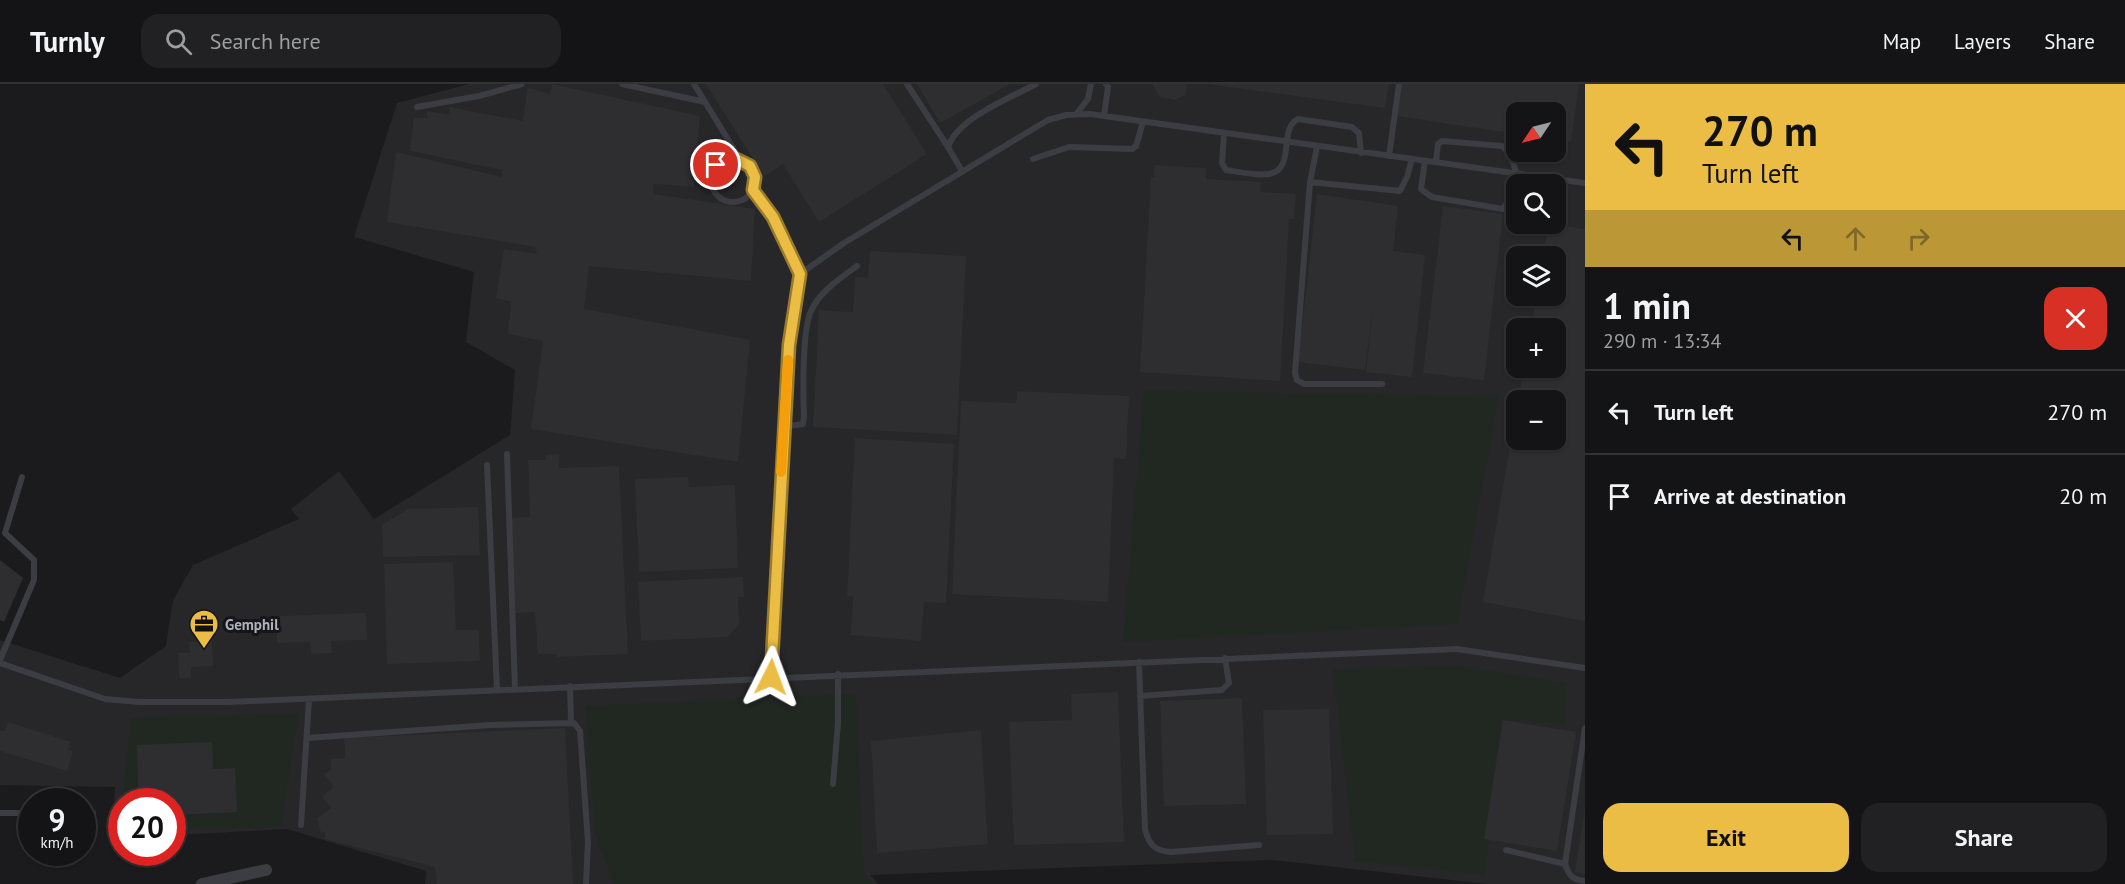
<!DOCTYPE html>
<meta charset="utf-8">
<style>
body{margin:0;font-family:"PT Sans",sans-serif;background:#212123;color:#f1f3f6;height:100vh;display:flex;flex-direction:column;font-size:22px;white-space:nowrap}
*{box-sizing:border-box;margin:0}
p{font-size:20px;color:#9d9ea1}
.icon{flex:none;width:33px;height:33px;fill:none;stroke:currentColor;stroke-width:2;stroke-linecap:round;stroke-linejoin:round}
.map{position:relative;flex:1;overflow:hidden}
.side{display:flex;flex-direction:column;background:#141416;width:540px}
.side>*{flex:none}
.hud{background:#ecbd44;color:#111;overflow:hidden}
.needle{width:39px;rotate:235deg}
.fabs{position:absolute;left:1506px;top:18px;display:grid;gap:12px}
.fabs a{display:grid;place-items:center;width:60px;height:60px;border-radius:12px;background:#141416;box-shadow:0 2px 4px #0004,0 0 0 2px #333335;font-size:30px}
.speed{position:absolute;left:18px;top:704px;display:flex;gap:12px;font-size:30px;font-weight:700;text-align:center}
.speed>*{display:grid;place-content:center;width:78px;height:78px;border-radius:50%;background:#141416;box-shadow:0 2px 4px #0004,0 0 0 2px #333335;line-height:1}
.speed small{font-size:15px;font-weight:400}
.speed .limit{border:9px solid #d22;background:#fff;color:#111}
.pin{position:absolute;display:grid;place-items:center;width:51px;height:51px;color:#fff;margin:-26px;border:3px solid #fff;border-radius:50%;box-shadow:0 2px 6px #0007}
.me{position:absolute;width:66px;margin:-33px;rotate:3deg;stroke-linejoin:round;filter:drop-shadow(0 0 4px #0008)}
.turn{display:flex;align-items:center;gap:21px;height:126px;padding:0 18px;font-size:27px}
.turn .icon{width:78px;height:78px;stroke-width:2.5}
.turn b{display:block;font-size:42px;line-height:51px}
.lanes{display:flex;align-items:center;height:57px;padding:0 18px;background:#0003;justify-content:center;gap:30px;direction:ltr}
.lanes .off{opacity:.35}
.round{display:grid;place-items:center;flex:none;width:63px;height:63px;border-radius:18px;background:#212123}
.headline{display:flex;align-items:center;justify-content:space-between;height:102px;padding:0 18px}
h1{font-size:36px;font-weight:700;line-height:45px}
.primary-button{display:flex;gap:12px;margin-top:auto;padding:12px 18px}
.primary-button a{flex:1;height:69px;border-radius:18px;background:#ecbd44;color:#111;font-size:24px;font-weight:700;line-height:69px;text-align:center}
.primary-button a+a{background:#212123;color:#f1f3f6}
ul{padding:0;list-style:none}
li{display:flex;align-items:center;gap:18px;height:84px;padding:0 18px;border-top:2px solid #333335}
li div{flex:1}
li b{display:block;font-size:22px}
li em{font-style:normal}
header{display:flex;align-items:center;gap:36px;box-sizing:border-box;height:84px;padding:0 30px;background:#141416;border-bottom:2px solid #333335}
header strong{font-size:28px}
nav{display:flex;gap:33px;margin-inline-start:auto;font-size:21px}
.search{width:420px;height:54px;background:#212123;display:flex;align-items:center;gap:15px;box-sizing:border-box;padding:0 21px;border-radius:18px;color:#9d9ea1;font-size:22px}
main{display:flex;flex:1;min-height:0}
.map>svg:first-child{display:block}
</style>
<header>
<strong>Turnly</strong>
<div class="search"><svg class="icon" aria-label="search" viewBox="0 0 24 24"><circle cx="10" cy="10" r="6"/><path d="M15 15l6 6"/></svg>Search here</div>
<nav><a>Map</a><a>Layers</a><a>Share</a></nav>
</header>
<main>
<div class="map">
<svg width="1585" height="800" viewBox="0 0 1585 800">
<rect width="100%" height="100%" fill="#1b1b1d"/>
<!-- built -->
<path fill="#27272a" fill-rule="evenodd" d="M 469,0 L 1585,0 L 1585,800 L 1487,800 L 1273,776 L 870,791 L 878,800 L 425,800 L 426,787 L 287,745 L 173,751 L 172,717 L 122,717 L 121,753 L 112,754 L 115,703 L 0,701 L 0,556 L 120,594 L 166,562 L 173,516 L 193,481 L 299,435 L 291,425 L 339,387 L 374,435 L 510,351 L 515,286 L 466,258 L 474,188 L 354,153 L 397,19 ZM 1516,28 L 1556,28 L 1556,68 L 1516,68 ZM 1516,100 L 1556,100 L 1556,140 L 1516,140 ZM 1516,172 L 1556,172 L 1556,212 L 1516,212 ZM 1516,244 L 1556,244 L 1556,284 L 1516,284 ZM 1516,316 L 1556,316 L 1556,356 L 1516,356 Z"/>
<!-- green -->
<path fill="#212822" d="M 1144,307 L 1499,312 L 1457,540 L 1123,558 Z
M 1453,581 L 1567,599 L 1565,640 L 1503,636 L 1485,791 L 1355,777 L 1333,586 Z
M 856,610 L 864,789 L 873,800 L 614,800 L 595,748 L 585,622 Z
M 299,629 L 281,743 L 173,745 L 172,717 L 122,717 L 131,634 Z"/>
<!-- building -->
<path fill="#2e2e31" d="M 552,0 L 700,32 L 694,103 L 653,100 L 654,110 L 755,125 L 751,197 L 589,182 L 584,225 L 750,256 L 738,378 L 531,345 L 543,257 L 508,250 L 511,218 L 496,214 L 504,165 L 537,170 L 535,163 L 387,138 L 396,68 L 502,93 L 502,86 L 410,67 L 414,34 L 427,34 L 427,27 L 450,31 L 449,23 L 523,37 L 527,4 L 550,10 Z
M 706,0 L 883,0 L 927,70 L 819,138 L 783,80 L 764,92 Z
M 917,0 L 1010,0 L 940,39 Z
M 1152,0 L 1187,0 L 1186,11 L 1175,16 L 1160,13 Z
M 1208,0 L 1389,0 L 1385,24 Z
M 1401,0 L 1579,0 L 1571,58 L 1556,56 L 1556,28 L 1516,28 L 1516,50 L 1397,32 Z
M 1154,81 L 1206,84 L 1206,95 L 1261,98 L 1260,108 L 1296,110 L 1294,135 L 1289,135 L 1280,297 L 1140,288 L 1151,93 L 1154,93 Z
M 1317,110 L 1398,122 L 1393,167 L 1425,171 L 1412,293 L 1366,288 L 1373,222 L 1365,286 L 1298,278 Z
M 1443,122 L 1503,130 L 1484,296 L 1423,289 Z
M 1549,140 L 1585,145 L 1585,537 L 1483,518 L 1515,334 L 1516,356 L 1556,356 L 1556,316 L 1518,316 L 1524,284 L 1556,284 L 1556,244 L 1531,244 L 1537,212 L 1556,212 L 1556,172 L 1543,172 Z
M 870,167 L 966,172 L 957,351 L 813,343 L 819,226 L 853,228 L 855,193 L 868,194 Z
M 1017,307 L 1129,312 L 1126,375 L 1114,374 L 1108,518 L 952,510 L 961,317 L 1016,319 Z
M 855,354 L 954,360 L 946,519 L 924,518 L 921,557 L 851,551 L 853,512 L 847,513 Z
M 559,370 L 559,384 L 619,382 L 628,570 L 557,573 L 557,570 L 538,570 L 535,528 L 515,529 L 510,434 L 530,433 L 528,376 L 546,376 L 545,371 Z
M 688,393 L 689,403 L 735,401 L 738,484 L 639,488 L 635,395 Z
M 478,423 L 480,471 L 383,473 L 382,441 L 408,425 Z
M 0,476 L 23,494 L 4,538 L 0,536 Z
M 453,478 L 456,546 L 479,546 L 480,577 L 387,580 L 384,480 Z
M 743,493 L 744,513 L 738,513 L 739,540 L 728,553 L 641,557 L 638,498 Z
M 366,529 L 367,556 L 331,557 L 332,569 L 311,570 L 310,558 L 277,559 L 276,532 Z
M 212,557 L 213,582 L 191,583 L 191,594 L 179,594 L 178,569 L 190,569 L 189,558 Z
M 1118,608 L 1124,758 L 1014,761 L 1009,638 L 1072,636 L 1071,610 Z
M 1242,614 L 1246,720 L 1164,722 L 1160,617 Z
M 1329,625 L 1333,750 L 1267,751 L 1263,626 Z
M 1503,636 L 1576,648 L 1557,767 L 1484,755 Z
M 8,638 L 71,658 L 68,666 L 73,667 L 67,687 L 0,667 L 0,647 L 5,647 Z
M 565,644 L 573,800 L 437,800 L 435,783 L 325,755 L 325,748 L 321,749 L 317,734 L 331,724 L 322,712 L 332,705 L 333,701 L 324,690 L 331,686 L 331,675 L 345,674 L 344,654 Z
M 981,646 L 988,760 L 877,769 L 871,657 Z
M 212,658 L 213,685 L 235,684 L 237,728 L 172,731 L 172,717 L 139,717 L 137,661 Z
M 1584,731 L 1585,731 L 1585,790 L 1575,788 Z"/>
<g fill="none" stroke-linecap="round" stroke-linejoin="round">
<!-- lane -->
<path stroke="#3c3d42" stroke-width="6" d="M 622,0 L 705,18
M 694,0 L 740,75
M 907,0 L 948,63
M 417,23 L 479,12 L 522,0
M 1077,29 L 1088,15 L 1091,0
M 1104,32 L 1108,3 L 1106,0
M 1224,50 L 1222,79 L 1226,86 C 1239,88 1256,92 1269,90 C 1296,86 1278,44 1298,35 L 1352,43 L 1359,49 L 1361,69
M 1317,63 L 1310,98 L 1400,107 L 1407,93 L 1412,75
M 1389,72 L 1399,0
M711 96a22 22 0 1 1 44 0a22 22 0 1 1-44 0Z
M 1033,75 L 1069,63 L 1132,65 L 1136,62 L 1143,38
M 1425,77 L 1421,105 L 1432,113 L 1503,125 L 1516,105
M 1436,78 L 1438,60 L 1442,57 L 1502,62 C 1513,71 1517,88 1517,100
M 962,87 L 948,63 C 958,34 1010,14 1036,0
M 1310,98 L 1295,289 L 1297,296 L 1304,300 L 1382,300
M 753,106 L 773,133 L 800,190
M 783,343 L 803,340 L 804,333 C 803,309 802,247 811,227 C 819,208 842,193 857,182
M 507,370 L 515,605
M 487,381 L 497,606
M 0,576 L 34,496 L 34,476 L 5,449 L 22,393
M 1139,578 L 1145,745 C 1149,761 1155,767 1171,768 L 1259,761
M 0,579 L 105,615 L 139,618 L 228,618 L 1457,565 L 1585,584
M 771,593 L 789,261 L 800,190 L 844,159 L 1048,36 L 1066,31 L 1090,30 L 1585,99
M 570,602 L 571,638
M 1140,612 L 1222,606 L 1229,599 L 1225,574
M 1585,644 L 1565,780 C 1569,792 1573,796 1585,797
M 307,654 L 491,641 L 574,639 L 580,647 L 588,758 L 586,800
M 833,700 L 838,639 L 838,590
M 0,729 L 32,729
M 82,729 L 93,729
M 301,741 L 309,615
M 1506,766 L 1565,780"/>
<!-- street -->
<path stroke="#3c3d42" stroke-width="12" d="M 202,800 L 266,786"/>
</g>
<g fill="none" stroke-linecap="round" stroke-linejoin="round">
<!-- route casing -->
<g stroke="#997b2c" stroke-width="15">
<path id="route" d="M 716,81 L 734,74 L 750,82 L 755,93 L 753,106 L 773,133 L 800,190 L 789,261 L 771,593"/>
</g>
<!-- route -->
<use href="#route" stroke="#ecbd44" stroke-width="10"/>
<!-- slow -->
<path stroke="#f59e0b" stroke-width="10" d="M 781,388 L 788,276"/>
</g>
<!-- icons -->
<defs>
<g id="office-pin" transform="scale(1.5)"><path d="M0 17L-7.5 6A9.5 9.5 0 1 1 7.5 6Z" fill="#ecbd44" stroke="#161618"/><path d="M-6-3h4V-5.5h4V-3h4V5H-6ZM-1-4.5V-3h2v-1.5ZM-6 0V1H6V0Z" fill="#111"/></g>
</defs>
<g fill-rule="evenodd">
<use href="#office-pin" x="204" y="540"/>
</g>
<g text-anchor="middle" dominant-baseline="central" stroke-width="6" stroke-linejoin="round" paint-order="stroke">
<!-- poi labels -->
<g font-size="15" font-weight="bold" fill="#aeb2bc" stroke="#161618" text-anchor="start">
<text x="225" y="540">Gemphil</text>
</g>
</g>
</svg>
<div class="fabs">
<a><svg class="needle" viewBox="-14 -14 28 28"><path d="M0-13l5 13h-10z" fill="#e53935"/><path d="M0 13l5-13h-10z" fill="#9d9ea1"/></svg></a>
<a><svg class="icon" aria-label="search" viewBox="0 0 24 24"><circle cx="10" cy="10" r="6"/><path d="M15 15l6 6"/></svg></a>
<a><svg class="icon" aria-label="layers" viewBox="0 0 24 24"><path d="M12 4l9 5-9 5-9-5zM3 14l9 5 9-5"/></svg></a>
<a>+</a>
<a>−</a>
</div>
<div class="speed"><div>9<small>km/h</small></div><div class="limit">20</div></div>
<div class="pin" style="left:716px;top:81px;background:#d93025"><svg class="icon" aria-label="arrive" viewBox="0 0 24 24"><path d="M6 21V4h12l-3 4 3 4H6"/></svg></div>
<svg class="me" style="left:771px;top:593px" viewBox="-20 -20 40 40"><path d="M0-17L14 15 0 8-14 15z" fill="#ecbd44" stroke="#fff" stroke-width="4"/></svg>
</div>
<section class="side">
<div class="hud">
<div class="turn"><svg class="icon" aria-label="left" viewBox="0 0 24 24"><path d="M17 20v-9H6M10 6l-5 5 5 5"/></svg><div><b>270 m</b>Turn left</div></div>
<div class="lanes"><svg class="icon" aria-label="left" viewBox="0 0 24 24"><path d="M17 20v-9H6M10 6l-5 5 5 5"/></svg><svg class="icon off" aria-label="ahead" viewBox="0 0 24 24"><path d="M12 20V5M6 11l6-6 6 6"/></svg><svg class="icon off" aria-label="right" viewBox="0 0 24 24"><path d="M7 20v-9h11M14 6l5 5-5 5"/></svg></div>
</div>
<div class="headline"><div><h1>1 min</h1><p>290 m · 13:34</p></div><a class="round" style="background:#d93025;color:#fff"><svg class="icon" aria-label="close" viewBox="0 0 24 24"><path d="M6 6l12 12M18 6L6 18"/></svg></a></div>
<ul>
<li><svg class="icon" aria-label="left" viewBox="0 0 24 24"><path d="M17 20v-9H6M10 6l-5 5 5 5"/></svg><div><b>Turn left</b></div><em>270 m</em></li>
<li><svg class="icon" aria-label="arrive" viewBox="0 0 24 24"><path d="M6 21V4h12l-3 4 3 4H6"/></svg><div><b>Arrive at destination</b></div><em>20 m</em></li>
</ul>
<div class="primary-button"><a>Exit</a><a>Share</a></div>
</section>
</main>
